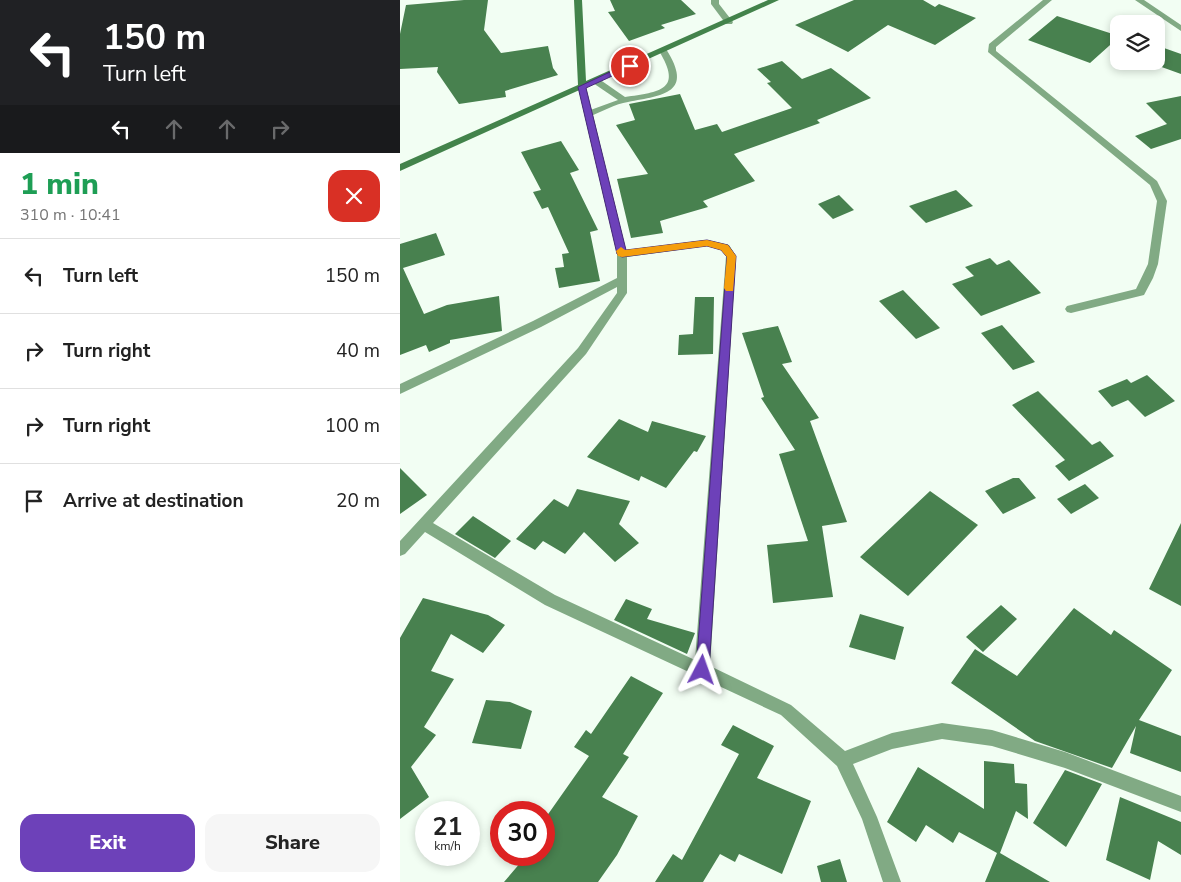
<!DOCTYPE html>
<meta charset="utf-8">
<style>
body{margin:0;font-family:"Nunito Sans",sans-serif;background:#f6f6f6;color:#222;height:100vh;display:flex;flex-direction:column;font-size:19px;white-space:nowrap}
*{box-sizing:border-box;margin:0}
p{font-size:16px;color:#767676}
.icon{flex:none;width:28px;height:28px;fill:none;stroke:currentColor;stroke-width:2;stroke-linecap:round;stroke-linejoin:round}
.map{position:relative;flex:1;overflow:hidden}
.details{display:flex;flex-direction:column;background:#fff;width:400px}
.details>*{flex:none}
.guide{background:#202124;color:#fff;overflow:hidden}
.tools{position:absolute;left:710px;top:15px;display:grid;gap:10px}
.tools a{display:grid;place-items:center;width:55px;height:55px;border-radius:10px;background:#fff;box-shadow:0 2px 8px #0003;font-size:25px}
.speed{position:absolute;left:15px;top:801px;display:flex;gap:10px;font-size:25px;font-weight:700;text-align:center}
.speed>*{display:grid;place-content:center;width:65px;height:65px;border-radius:50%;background:#fff;box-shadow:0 2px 8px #0003;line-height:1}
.speed small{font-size:12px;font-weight:400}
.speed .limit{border:8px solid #d22;background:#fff;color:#111}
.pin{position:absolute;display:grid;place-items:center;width:42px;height:42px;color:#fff;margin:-21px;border:2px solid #fff;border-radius:50%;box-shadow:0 1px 5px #0007}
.me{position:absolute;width:55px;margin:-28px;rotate:4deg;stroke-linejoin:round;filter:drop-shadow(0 0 4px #0008)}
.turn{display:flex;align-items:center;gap:18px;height:105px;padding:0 20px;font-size:22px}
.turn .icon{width:65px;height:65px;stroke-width:2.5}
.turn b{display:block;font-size:35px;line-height:42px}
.lanes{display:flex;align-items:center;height:48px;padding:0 20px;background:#0003;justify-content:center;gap:25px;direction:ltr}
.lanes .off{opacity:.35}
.round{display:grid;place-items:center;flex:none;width:52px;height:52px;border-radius:15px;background:#f6f6f6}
.summary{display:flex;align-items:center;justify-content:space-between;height:85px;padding:0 20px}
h1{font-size:30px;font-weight:800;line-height:38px;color:#1e9e55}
.cta{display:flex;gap:10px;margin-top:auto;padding:10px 20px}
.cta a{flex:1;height:58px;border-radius:15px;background:#6d41b9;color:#fff;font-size:20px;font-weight:800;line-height:58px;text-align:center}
.cta a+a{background:#f6f6f6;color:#222}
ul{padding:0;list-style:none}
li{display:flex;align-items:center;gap:15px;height:75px;padding:0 20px;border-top:1px solid #e0e0e0}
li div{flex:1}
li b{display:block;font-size:19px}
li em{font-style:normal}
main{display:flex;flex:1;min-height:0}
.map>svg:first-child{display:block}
</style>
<main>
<section class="details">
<div class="guide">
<div class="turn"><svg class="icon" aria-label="left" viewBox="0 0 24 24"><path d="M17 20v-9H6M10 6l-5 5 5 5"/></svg><div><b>150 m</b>Turn left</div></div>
<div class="lanes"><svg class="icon" aria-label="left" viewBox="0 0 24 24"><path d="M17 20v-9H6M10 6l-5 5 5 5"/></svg><svg class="icon off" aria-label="ahead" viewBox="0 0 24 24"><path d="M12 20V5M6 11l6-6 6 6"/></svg><svg class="icon off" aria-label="ahead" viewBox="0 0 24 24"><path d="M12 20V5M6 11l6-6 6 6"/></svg><svg class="icon off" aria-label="right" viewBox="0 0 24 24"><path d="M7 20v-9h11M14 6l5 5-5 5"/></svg></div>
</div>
<div class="summary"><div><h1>1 min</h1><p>310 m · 10:41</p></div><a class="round" style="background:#d93025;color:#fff"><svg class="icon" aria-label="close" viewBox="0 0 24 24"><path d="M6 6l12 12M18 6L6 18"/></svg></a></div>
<ul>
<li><svg class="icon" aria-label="left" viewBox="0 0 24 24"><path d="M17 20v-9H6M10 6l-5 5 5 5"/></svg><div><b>Turn left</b></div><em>150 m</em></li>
<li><svg class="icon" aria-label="right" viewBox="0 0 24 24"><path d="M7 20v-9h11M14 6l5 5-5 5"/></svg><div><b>Turn right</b></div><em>40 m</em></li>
<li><svg class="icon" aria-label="right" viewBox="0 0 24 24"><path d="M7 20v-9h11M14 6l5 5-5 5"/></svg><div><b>Turn right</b></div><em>100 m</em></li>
<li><svg class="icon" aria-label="arrive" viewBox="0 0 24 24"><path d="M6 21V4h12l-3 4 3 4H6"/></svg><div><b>Arrive at destination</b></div><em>20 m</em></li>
</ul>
<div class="cta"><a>Exit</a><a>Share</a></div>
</section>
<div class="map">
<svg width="781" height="882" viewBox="0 0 781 882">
<rect width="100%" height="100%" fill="#f2fef3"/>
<!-- building -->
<path fill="#48814f" d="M 64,0 L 88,0 L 84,30 L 101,53 L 148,46 L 153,68 L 158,75 L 105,91 L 106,97 L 59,104 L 37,72 L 38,67 L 0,69 L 0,34 L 6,5 Z
M 210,0 L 281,0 L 296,14 L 261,25 L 265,28 L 229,41 L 208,12 L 215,11 Z
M 454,0 L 523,0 L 535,7 L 539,4 L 576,18 L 535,45 L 488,25 L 448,52 L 395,25 Z
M 657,16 L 719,36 L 719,37 L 690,63 L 628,40 Z
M 764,48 L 781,54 L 781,74 L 756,65 L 756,55 Z
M 382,61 L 402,79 L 431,68 L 471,98 L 417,120 L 420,123 L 334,154 L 355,181 L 303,201 L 308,207 L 260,221 L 263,233 L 231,238 L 217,179 L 248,174 L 216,125 L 235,120 L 229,104 L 280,94 L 295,130 L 317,124 L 322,132 L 392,108 L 367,83 L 371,82 L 357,69 Z
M 781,96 L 781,139 L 751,149 L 735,136 L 767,124 L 746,103 Z
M 161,141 L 179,170 L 170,173 L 198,230 L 190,232 L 200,281 L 159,288 L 155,268 L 164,267 L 162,254 L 169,253 L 148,207 L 142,209 L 133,192 L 141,190 L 121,152 Z
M 556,190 L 573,206 L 526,223 L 509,206 Z
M 439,195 L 454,210 L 433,219 L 418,204 Z
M 36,233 L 45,255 L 3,268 L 24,314 L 47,305 L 99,296 L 102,331 L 50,340 L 50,343 L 29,352 L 26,345 L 0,355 L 0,244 Z
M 590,258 L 597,265 L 609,260 L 641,293 L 581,316 L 552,284 L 574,276 L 565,267 Z
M 503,290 L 540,328 L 516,339 L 479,301 Z
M 295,297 L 314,297 L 313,354 L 278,355 L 279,335 L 293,334 Z
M 602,325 L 635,362 L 613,370 L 581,333 Z
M 378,326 L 392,362 L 382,364 L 419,418 L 410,421 L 447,522 L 422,526 L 433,597 L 373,603 L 367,545 L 408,541 L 379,454 L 395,450 L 361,398 L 364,397 L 342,333 Z
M 747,375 L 775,401 L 745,417 L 728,400 L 712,407 L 698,391 L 727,379 L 731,383 Z
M 638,391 L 692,445 L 700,441 L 714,456 L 669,481 L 655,466 L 665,460 L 612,405 Z
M 219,419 L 248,432 L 252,421 L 306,436 L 297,452 L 294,451 L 266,488 L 241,476 L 239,481 L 187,457 Z
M 0,468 L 27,495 L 0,514 Z
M 613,478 L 619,478 L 636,498 L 603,514 L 585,491 Z
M 685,484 L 699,498 L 671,514 L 657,499 Z
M 177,489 L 230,501 L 219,524 L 239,543 L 215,562 L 184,532 L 165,554 L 143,541 L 135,550 L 116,539 L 154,499 L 168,507 Z
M 530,491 L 578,525 L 508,596 L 460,557 Z
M 73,516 L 111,541 L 95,558 L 55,534 Z
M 781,523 L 781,606 L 749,589 Z
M 23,598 L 88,615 L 105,625 L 83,653 L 51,634 L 31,671 L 54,679 L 24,727 L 36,735 L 11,767 L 29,797 L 0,819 L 0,638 Z
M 226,599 L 252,609 L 247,619 L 295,633 L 287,654 L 214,620 Z
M 601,605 L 617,619 L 583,652 L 566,637 Z
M 674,608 L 711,635 L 714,630 L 772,670 L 739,720 L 781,736 L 781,772 L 730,753 L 736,726 L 712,768 L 635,741 L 551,683 L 575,649 L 617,676 Z
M 460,614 L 504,627 L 495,660 L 449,647 Z
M 231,676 L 263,693 L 223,754 L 229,757 L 202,797 L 238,816 L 217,855 L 198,882 L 104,882 L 127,855 L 144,855 L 144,820 L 189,756 L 174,747 L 186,730 L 191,734 Z
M 86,700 L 110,702 L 132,711 L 121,749 L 72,743 Z
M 333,725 L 374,746 L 357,778 L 411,801 L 382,874 L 339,854 L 335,862 L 320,854 L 303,882 L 255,882 L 273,854 L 282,860 L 339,754 L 321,745 Z
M 584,761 L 614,764 L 615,783 L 627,784 L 628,819 L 616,811 L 600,853 L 650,882 L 585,882 L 597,853 L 559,832 L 553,843 L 526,825 L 516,842 L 487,822 L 518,767 L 584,809 Z
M 665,770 L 702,784 L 666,847 L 633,823 Z
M 720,797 L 781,822 L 781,855 L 758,841 L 750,880 L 706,860 Z
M 440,859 L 447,882 L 421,882 L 417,866 Z"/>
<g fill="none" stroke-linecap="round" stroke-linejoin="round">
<!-- lane -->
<path fill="#81aa84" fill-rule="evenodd" d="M 311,0 L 319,0 L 319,4 L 333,22 L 332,24 L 326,24 L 311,4 Z
M 260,49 L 266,49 C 294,93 264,95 228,102 C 215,104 203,111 191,116 L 185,116 L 185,112 L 218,100 L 193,83 L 193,79 L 199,79 L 225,97 C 260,92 283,90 259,51 Z"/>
<!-- street -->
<path fill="#81aa84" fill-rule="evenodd" d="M 643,0 L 652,0 L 596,47 L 596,51 L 757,181 L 767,201 L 758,264 L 753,278 L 744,295 L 671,313 L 667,312 L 665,309 L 667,306 L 736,289 L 748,264 L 757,201 L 750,185 L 588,52 L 589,44 Z
M 735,0 L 744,0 L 781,25 L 781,31 Z
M 182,84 L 186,87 L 226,250 L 307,240 L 329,245 L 336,256 L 310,666 L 391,705 L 445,751 L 492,733 L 542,723 L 592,730 L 665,752 L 781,796 L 781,812 L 665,768 L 592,746 L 542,739 L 492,749 L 453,764 L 477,817 L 501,882 L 483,882 L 462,819 L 437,766 L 381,715 L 145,605 L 25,532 L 5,554 L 0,556 L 0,541 L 178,348 L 217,293 L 217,287 L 141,327 L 0,394 L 0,384 L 133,321 L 217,278 L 217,254 L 178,87 ZM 307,246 L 321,250 L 326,256 L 295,660 L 155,595 L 33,523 L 186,354 L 227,293 L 227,257 Z"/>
<!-- secondary -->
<path fill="#43834b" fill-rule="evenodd" d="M 174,0 L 182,0 L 186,81 L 368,0 L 379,0 L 0,171 L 0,164 L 178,85 Z"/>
</g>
<!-- route -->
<path fill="#6d41b9" stroke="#472a78" d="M 227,64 L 234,66 L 186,88 L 226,250 L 307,240 L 328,245 L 336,256 L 309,670 L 307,674 L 302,676 L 298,674 L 296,670 L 327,257 L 321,250 L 307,246 L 222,257 L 217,254 L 178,87 Z"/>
<!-- slow -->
<path fill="#f59e0b" d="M 307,240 L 328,245 L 336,256 L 333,291 L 326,291 L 324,288 L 327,257 L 321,250 L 307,246 L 222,257 L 218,256 L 216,251 L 221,247 L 225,250 Z"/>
</svg>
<div class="tools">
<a><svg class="icon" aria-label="layers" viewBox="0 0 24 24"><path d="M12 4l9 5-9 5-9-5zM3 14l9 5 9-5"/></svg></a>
</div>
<div class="speed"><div>21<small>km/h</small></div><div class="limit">30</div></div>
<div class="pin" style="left:230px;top:66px;background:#d93025"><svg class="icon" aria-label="arrive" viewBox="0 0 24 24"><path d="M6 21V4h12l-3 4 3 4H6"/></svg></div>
<svg class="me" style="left:302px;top:670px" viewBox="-20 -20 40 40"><path d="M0-17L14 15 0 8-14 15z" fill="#6d41b9" stroke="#fff" stroke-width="4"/></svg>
</div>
</main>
